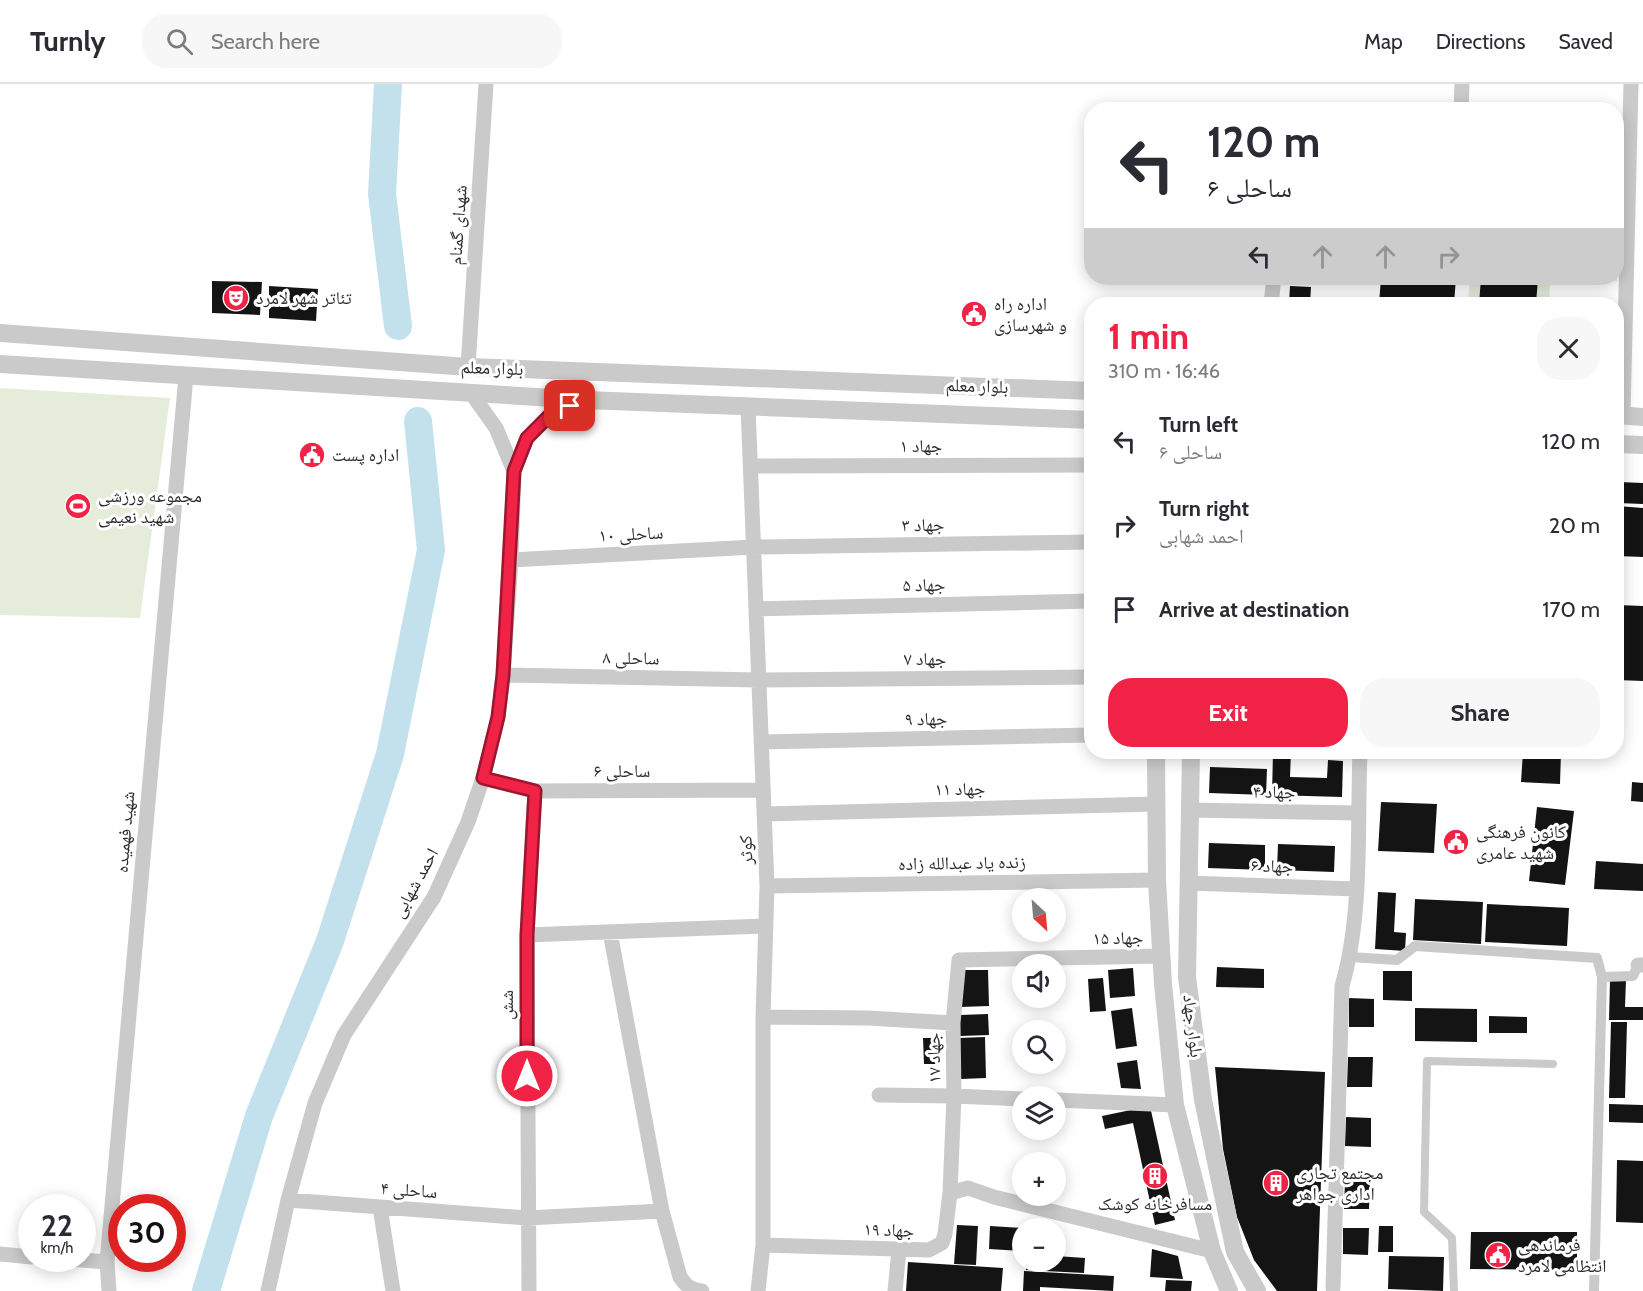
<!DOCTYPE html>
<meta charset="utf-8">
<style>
body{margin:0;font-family:Cabin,"Noto Naskh Arabic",sans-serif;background:#f7f7f7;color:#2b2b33;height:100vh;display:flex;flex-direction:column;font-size:22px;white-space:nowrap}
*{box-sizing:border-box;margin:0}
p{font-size:20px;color:#7c7c81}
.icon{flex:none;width:33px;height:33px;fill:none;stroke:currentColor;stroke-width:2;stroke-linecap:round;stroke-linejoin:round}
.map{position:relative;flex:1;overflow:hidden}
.panel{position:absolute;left:1084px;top:213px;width:540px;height:462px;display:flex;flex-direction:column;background:#fff;border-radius:24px;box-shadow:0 3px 15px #0003}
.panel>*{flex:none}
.banner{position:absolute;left:1084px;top:18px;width:540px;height:183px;border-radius:24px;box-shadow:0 3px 15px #0003;background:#fff;color:#2b2b33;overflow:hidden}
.needle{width:39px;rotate:154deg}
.buttons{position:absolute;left:1012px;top:804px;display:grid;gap:12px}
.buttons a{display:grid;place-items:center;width:54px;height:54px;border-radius:50%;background:#fff;box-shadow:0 3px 15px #0003;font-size:30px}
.speed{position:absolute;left:18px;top:1110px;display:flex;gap:12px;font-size:30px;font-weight:700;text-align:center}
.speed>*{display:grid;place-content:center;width:78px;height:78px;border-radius:50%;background:#fff;box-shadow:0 3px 15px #0003;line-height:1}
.speed small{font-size:15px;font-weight:400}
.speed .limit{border:9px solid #d22;background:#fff;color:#111}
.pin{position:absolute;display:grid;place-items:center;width:51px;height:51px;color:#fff;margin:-26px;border-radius:12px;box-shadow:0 3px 9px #0006}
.me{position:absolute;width:66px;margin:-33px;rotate:0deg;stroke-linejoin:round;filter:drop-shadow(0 0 4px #0008)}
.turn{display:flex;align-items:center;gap:21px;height:126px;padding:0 24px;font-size:27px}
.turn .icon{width:78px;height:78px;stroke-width:2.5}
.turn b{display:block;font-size:42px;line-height:51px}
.lanes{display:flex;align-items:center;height:57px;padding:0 24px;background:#0003;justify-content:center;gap:30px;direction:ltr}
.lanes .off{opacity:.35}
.round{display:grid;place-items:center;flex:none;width:63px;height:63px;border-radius:24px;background:#f7f7f7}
.headline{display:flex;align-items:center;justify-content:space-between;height:102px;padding:0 24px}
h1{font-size:36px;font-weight:700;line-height:45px;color:#f02245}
.cta{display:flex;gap:12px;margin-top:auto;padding:12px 24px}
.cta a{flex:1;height:69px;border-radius:24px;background:#f02245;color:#fff;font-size:24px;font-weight:700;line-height:69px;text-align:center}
.cta a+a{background:#f7f7f7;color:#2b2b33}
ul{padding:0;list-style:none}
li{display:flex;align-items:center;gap:18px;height:84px;padding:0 24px}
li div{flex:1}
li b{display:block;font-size:22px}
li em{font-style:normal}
header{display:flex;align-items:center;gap:36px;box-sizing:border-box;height:84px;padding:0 30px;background:#fff;border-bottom:2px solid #e1e1e2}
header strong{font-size:28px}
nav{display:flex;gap:33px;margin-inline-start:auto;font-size:21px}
.search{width:420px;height:54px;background:#f7f7f7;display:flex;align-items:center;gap:15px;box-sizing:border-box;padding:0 21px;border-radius:24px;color:#7c7c81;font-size:22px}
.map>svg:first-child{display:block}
</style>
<header>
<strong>Turnly</strong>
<div class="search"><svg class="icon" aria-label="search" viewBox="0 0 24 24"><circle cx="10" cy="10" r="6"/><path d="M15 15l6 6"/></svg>Search here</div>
<nav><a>Map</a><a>Directions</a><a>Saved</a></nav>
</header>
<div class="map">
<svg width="1643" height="1207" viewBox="0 0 1643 1207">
<rect width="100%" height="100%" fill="#fff"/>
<!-- green -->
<path fill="#e5ecd9" d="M 1617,147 L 1619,147 L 1617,197 L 1550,195 L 1549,220 L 1468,220 L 1470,194 L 1617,194 Z
M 0,304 L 170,314 L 140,534 L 0,531 Z"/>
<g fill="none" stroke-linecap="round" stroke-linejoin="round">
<!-- river -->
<path stroke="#c3e1ed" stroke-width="28" d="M 388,0 L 382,110 L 398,242
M 206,1207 L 259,1032 L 330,857 L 390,670 L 431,466 L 418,337"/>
</g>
<!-- building -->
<path fill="#141414" d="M 1381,194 L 1456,194 L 1454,220 L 1379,220 Z
M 1481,194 L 1538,194 L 1536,220 L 1479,220 Z
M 212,197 L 262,198 L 260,231 L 212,229 Z
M 269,202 L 318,205 L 316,237 L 269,234 Z
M 1290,202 L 1311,203 L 1310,220 L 1289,220 Z
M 1619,398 L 1643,399 L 1643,420 L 1618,419 Z
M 1617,422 L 1643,424 L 1643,473 L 1617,472 Z
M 1617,521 L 1643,522 L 1643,597 L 1617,596 Z
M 1273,668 L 1291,668 L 1290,693 L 1327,694 L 1328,676 L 1343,677 L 1342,713 L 1272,711 Z
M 1523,668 L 1561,668 L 1560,700 L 1521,698 Z
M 1210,683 L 1267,685 L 1266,711 L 1209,709 Z
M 1632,698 L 1643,699 L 1643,718 L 1631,717 Z
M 1381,718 L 1437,720 L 1434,769 L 1378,767 Z
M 1537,723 L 1574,727 L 1565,801 L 1529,797 Z
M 1209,759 L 1265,761 L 1265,786 L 1208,784 Z
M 1278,760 L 1335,762 L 1334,788 L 1277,786 Z
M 1596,777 L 1643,780 L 1643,807 L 1594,805 Z
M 1378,808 L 1396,809 L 1394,848 L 1406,849 L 1405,867 L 1375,865 Z
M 1415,815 L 1483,818 L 1481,860 L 1413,856 Z
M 1487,820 L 1569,824 L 1567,862 L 1485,858 Z
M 1217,883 L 1264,885 L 1264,904 L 1216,903 Z
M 1133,884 L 1135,912 L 1110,914 L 1108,886 Z
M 959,886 L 988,886 L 989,922 L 960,923 Z
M 1383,887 L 1412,887 L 1412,917 L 1383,916 Z
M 1103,894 L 1106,927 L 1090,928 L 1088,895 Z
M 1610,896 L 1626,896 L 1625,923 L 1643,923 L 1643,936 L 1609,936 Z
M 1349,914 L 1374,915 L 1374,943 L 1349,943 Z
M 1132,924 L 1137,962 L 1116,965 L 1111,927 Z
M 1415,924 L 1477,925 L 1477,958 L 1415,957 Z
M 988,930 L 989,951 L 960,952 L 960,931 Z
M 1489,932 L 1527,933 L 1527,949 L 1489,949 Z
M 1611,938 L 1627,938 L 1625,1014 L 1609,1014 Z
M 985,953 L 986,994 L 961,995 L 959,954 Z
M 923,954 L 937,954 L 938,980 L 924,980 Z
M 1348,973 L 1373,973 L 1372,1003 L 1347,1003 Z
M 1137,976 L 1141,1005 L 1121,1004 L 1117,979 Z
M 1215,983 L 1325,988 L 1317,1207 L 1277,1207 L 1254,1176 L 1237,1133 L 1223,1065 Z
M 1609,1020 L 1643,1021 L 1643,1039 L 1609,1038 Z
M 1150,1022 L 1175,1136 L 1155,1141 L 1133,1039 L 1105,1045 L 1102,1032 Z
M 1346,1033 L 1371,1034 L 1371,1063 L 1345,1062 Z
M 1617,1076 L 1643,1077 L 1643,1139 L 1616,1138 Z
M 1022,1085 L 1023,1085 L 1023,1107 L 1017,1106 Z
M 1345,1097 L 1370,1098 L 1369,1125 L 1344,1125 Z
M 957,1141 L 978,1142 L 976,1181 L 954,1180 Z
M 990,1142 L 1023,1144 L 1023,1167 L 989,1165 Z
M 1379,1142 L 1393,1142 L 1393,1168 L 1378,1168 Z
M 1343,1144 L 1369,1144 L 1368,1171 L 1343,1170 Z
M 1471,1148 L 1577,1148 L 1577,1186 L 1470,1185 Z
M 1152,1165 L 1178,1172 L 1183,1195 L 1150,1193 Z
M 1056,1172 L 1085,1174 L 1084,1189 L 1026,1186 L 1026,1178 L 1056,1178 Z
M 1389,1172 L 1444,1173 L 1443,1207 L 1388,1205 Z
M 908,1178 L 1003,1184 L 1001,1207 L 906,1207 Z
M 1024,1187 L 1114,1192 L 1113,1207 L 1040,1203 L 1040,1207 L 1023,1207 Z
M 1166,1196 L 1192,1197 L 1191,1207 L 1165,1207 Z"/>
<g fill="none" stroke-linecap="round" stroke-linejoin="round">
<!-- service -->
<path stroke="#cacaca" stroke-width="8" d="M 1454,1207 L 1452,1154 L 1424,1128 L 1427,977 L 1553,980"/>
<!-- pedestrian -->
<path stroke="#cacaca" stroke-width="10" d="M 1350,873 L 1397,876 L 1415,862 L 1597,874 L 1602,893 L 1633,892 L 1638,881
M 1594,1207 L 1602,893"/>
<!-- minor -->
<path stroke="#cacaca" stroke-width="15" d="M 1461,26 L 1462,0
M 1271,220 L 1274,194
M 468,283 L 486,0
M 471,309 L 496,344 L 514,387
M 748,323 L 767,802 L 763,933 L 763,1161 L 758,1207
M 1623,332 L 1631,0
M 751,382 L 1092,381
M 511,476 L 754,463 L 1092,458
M 756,525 L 1092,517
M 503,591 L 759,596 L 1092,593
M 761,658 L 1092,651
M 483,694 L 535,707 L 763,706
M 1189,726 L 1358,729
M 764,730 L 1157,720
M 1188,799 L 1356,805
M 767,802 L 1157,796
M 610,848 L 662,1127 L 680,1193 C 686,1202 691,1206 702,1207
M 527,851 L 766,842
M 1638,881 L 1643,881
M 763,933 L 868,934 L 953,939
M 879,1011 L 954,1012 L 950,1109
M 1023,1015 L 954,1012 L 953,939 L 959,876 L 1161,872
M 1056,1016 L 1175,1021
M 288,1116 L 527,1134 L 662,1127
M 380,1123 L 393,1207
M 763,1161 L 929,1166 L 942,1159 L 945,1150 L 950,1109 L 968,1104 L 994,1113 L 1212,1167
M 0,1170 L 32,1173
M 57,1174 L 107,1178
M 1333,1204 L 1342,902 C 1363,830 1357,743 1360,668
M 109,1207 L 107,1178 L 186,292
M 268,1207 L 288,1116 L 315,1019 L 344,951 L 434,813 L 468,738 L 483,694 L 498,633 L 503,591 L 511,476 L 514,387 L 527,354 L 553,328 L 584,317
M 529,1207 L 527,851 L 535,707
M 895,1207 L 899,1166"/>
<!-- tertiary -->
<path stroke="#cacaca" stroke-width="18" d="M 0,249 L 468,283 L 1092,307
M 0,280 L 586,316 L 1092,336
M 1617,331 L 1643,333
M 1617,360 L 1643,361
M 1156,668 L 1157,796 L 1163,900 L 1175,1021 L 1212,1167 L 1229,1207
M 1191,668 L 1187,893 L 1203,1016 L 1235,1168 L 1257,1207"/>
</g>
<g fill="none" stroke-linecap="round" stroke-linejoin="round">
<!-- route casing -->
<g stroke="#9c162d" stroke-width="15">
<path id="route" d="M 527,992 L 527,851 L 535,707 L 483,694 L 498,633 L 503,591 L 514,387 L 527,354 L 553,328 L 570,322"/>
</g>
<!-- route -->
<use href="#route" stroke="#f02245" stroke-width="10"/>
</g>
<!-- icons -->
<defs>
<g id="theatre-disc" transform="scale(1.35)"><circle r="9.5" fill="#f02245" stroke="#fff"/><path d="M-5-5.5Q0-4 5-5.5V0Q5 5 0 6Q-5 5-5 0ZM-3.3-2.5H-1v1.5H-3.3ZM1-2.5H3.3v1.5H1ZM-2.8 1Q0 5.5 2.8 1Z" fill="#fff"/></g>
<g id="civic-disc" transform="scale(1.35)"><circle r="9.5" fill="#f02245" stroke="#fff"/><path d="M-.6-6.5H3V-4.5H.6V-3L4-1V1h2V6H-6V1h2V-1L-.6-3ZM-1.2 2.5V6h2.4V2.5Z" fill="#fff"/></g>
<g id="stadium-disc" transform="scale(1.35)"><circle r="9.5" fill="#f02245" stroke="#fff"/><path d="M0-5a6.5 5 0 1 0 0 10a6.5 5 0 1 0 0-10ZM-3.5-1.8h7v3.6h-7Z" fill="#fff"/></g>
<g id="building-disc" transform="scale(1.35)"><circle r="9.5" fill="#f02245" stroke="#fff"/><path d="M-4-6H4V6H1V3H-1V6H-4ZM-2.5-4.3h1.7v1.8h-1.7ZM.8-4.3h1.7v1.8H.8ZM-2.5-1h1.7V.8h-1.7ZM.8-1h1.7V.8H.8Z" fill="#fff"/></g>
</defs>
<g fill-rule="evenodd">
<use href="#theatre-disc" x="236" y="214"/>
<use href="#civic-disc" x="974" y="230"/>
<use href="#civic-disc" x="312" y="371"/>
<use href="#stadium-disc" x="78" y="422"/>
<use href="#civic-disc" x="1456" y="758"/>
<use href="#building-disc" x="1155" y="1092"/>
<use href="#building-disc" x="1276" y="1099"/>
<use href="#civic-disc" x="1498" y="1171"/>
</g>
<g text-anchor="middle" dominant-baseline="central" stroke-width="6" stroke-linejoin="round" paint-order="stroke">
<!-- street labels -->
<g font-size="18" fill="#2d2d2d" stroke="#fff">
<text transform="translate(458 141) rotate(-86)">شهدای گمنام</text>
<text transform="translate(492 284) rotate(2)">بلوار معلم</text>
<text transform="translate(977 302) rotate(2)">بلوار معلم</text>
<text x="921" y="362">جهاد ۱</text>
<text transform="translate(923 441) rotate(-1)">جهاد ۳</text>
<text transform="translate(631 450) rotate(-3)">ساحلی ۱۰</text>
<text transform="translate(924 501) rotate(-1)">جهاد ۵</text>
<text transform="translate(631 574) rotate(1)">ساحلی ۸</text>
<text x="925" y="575">جهاد ۷</text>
<text transform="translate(926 635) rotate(-1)">جهاد ۹</text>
<text x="622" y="687">ساحلی ۶</text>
<text transform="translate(960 705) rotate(-1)">جهاد ۱۱</text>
<text transform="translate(1274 708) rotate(1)">جهاد ۴</text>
<text transform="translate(125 748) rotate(-85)">شهید فهمیده</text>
<text transform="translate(746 766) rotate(-92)">کوثر</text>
<text transform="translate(962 779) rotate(-1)">زنده یاد عبدالله زاده</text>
<text transform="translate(1272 782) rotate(2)">جهاد ۶</text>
<text transform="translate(415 799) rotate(-61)">احمد شهابی</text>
<text transform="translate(1118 854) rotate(-1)">جهاد ۱۵</text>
<text transform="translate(507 921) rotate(-90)">شش</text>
<text transform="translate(1193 942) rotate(83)">بلوار جهاد</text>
<text transform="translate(934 974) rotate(-91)">جهاد ۱۷</text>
<text transform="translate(409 1106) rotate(4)">ساحلی ۴</text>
<text transform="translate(889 1146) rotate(2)">جهاد ۱۹</text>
</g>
<!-- poi labels -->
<g font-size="18" fill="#2d2d2d" stroke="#fff" text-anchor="start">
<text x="256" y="214">تئاتر شهر لامرد</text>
<text x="994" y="220">اداره راه<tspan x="994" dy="21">و شهرسازی</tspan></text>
<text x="332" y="371">اداره پست</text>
<text x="98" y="412">مجموعه ورزشی<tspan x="98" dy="21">شهید نعیمی</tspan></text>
<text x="1476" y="748">کانون فرهنگی<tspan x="1476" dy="21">شهید عامری</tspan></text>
<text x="1296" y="1089">مجتمع تجاری<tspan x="1296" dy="21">اداری جواهر</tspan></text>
<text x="1155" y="1120" text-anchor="middle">مسافرخانه کوشک</text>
<text x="1518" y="1161">فرماندهی<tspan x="1518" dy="21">انتظامی لامرد</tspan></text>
</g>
</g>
</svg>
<div class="buttons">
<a><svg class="needle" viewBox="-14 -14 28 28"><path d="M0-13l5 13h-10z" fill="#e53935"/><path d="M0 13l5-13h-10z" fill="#7c7c81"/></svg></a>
<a><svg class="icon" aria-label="sound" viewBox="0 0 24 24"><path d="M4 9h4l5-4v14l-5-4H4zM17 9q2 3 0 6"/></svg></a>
<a><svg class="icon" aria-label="search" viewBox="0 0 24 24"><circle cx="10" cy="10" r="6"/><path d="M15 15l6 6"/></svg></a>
<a><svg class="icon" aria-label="layers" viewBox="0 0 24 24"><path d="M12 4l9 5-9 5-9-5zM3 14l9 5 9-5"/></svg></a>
<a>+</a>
<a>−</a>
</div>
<div class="speed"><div>22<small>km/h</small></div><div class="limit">30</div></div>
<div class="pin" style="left:570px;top:322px;background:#d93025"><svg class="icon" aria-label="arrive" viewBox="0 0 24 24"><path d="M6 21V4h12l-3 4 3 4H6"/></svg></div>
<svg class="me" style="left:527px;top:992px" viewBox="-20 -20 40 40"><circle r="17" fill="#f02245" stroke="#fff" stroke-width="3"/><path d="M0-11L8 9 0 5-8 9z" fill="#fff"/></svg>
<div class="banner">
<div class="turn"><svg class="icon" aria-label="left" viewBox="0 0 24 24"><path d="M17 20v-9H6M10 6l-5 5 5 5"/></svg><div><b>120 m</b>ساحلی ۶</div></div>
<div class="lanes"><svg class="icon" aria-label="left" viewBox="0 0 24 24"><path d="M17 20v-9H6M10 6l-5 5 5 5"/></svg><svg class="icon off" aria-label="ahead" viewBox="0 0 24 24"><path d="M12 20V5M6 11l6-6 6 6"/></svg><svg class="icon off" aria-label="ahead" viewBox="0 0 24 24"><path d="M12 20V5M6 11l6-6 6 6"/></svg><svg class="icon off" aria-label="right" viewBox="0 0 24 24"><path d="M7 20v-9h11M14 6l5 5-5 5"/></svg></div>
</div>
<section class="panel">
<div class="headline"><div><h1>1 min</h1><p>310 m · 16:46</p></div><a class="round"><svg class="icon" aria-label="close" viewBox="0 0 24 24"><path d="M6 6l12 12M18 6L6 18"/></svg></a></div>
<ul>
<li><svg class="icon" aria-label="left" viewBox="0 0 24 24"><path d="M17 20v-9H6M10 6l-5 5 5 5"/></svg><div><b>Turn left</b><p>ساحلی ۶</p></div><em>120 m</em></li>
<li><svg class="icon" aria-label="right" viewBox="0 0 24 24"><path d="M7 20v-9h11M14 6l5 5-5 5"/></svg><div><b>Turn right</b><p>احمد شهابی</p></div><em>20 m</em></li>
<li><svg class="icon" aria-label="arrive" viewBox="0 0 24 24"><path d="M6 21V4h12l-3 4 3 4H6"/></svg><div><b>Arrive at destination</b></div><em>170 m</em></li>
</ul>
<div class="cta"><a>Exit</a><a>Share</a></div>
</section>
</div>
